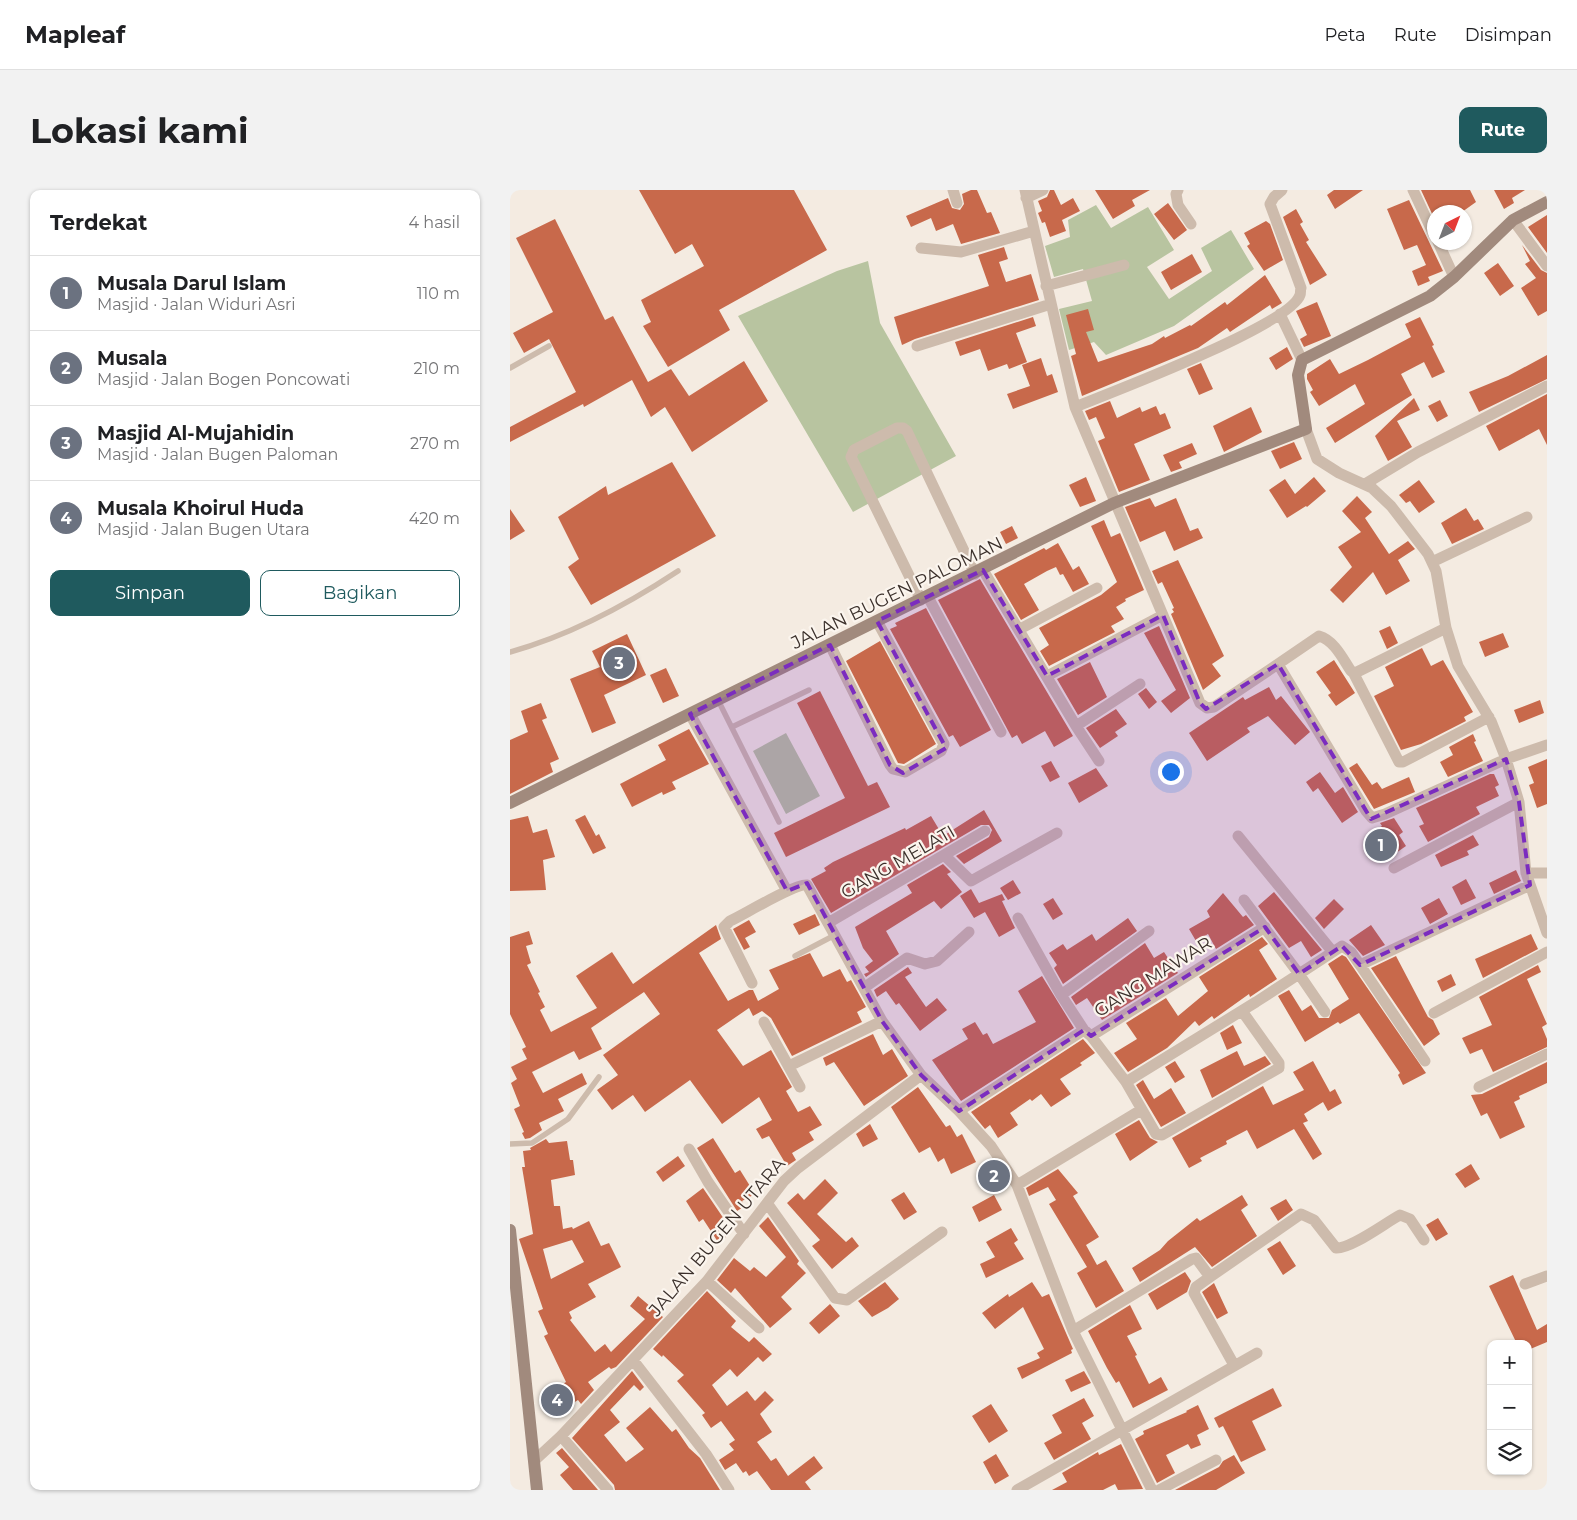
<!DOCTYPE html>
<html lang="id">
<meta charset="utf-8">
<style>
:root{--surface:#fff;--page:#f2f2f2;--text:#202124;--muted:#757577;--line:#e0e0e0;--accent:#1f5a5e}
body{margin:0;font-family:Montserrat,sans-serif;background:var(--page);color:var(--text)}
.controls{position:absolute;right:15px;bottom:15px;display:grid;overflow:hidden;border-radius:10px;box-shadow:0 1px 4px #0004}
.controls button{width:45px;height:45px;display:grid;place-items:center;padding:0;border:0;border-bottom:1px solid var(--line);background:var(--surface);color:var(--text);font:25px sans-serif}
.compass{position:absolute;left:917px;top:15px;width:45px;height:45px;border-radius:50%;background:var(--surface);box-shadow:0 1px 4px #0004;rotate:42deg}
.you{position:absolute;left:660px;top:581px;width:18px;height:18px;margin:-12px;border:4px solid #fff;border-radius:50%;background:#1a73e8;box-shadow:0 0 0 8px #1a73e833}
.badge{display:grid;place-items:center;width:32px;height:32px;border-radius:50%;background:var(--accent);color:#fff;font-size:16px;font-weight:700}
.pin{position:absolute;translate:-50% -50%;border:2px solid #fff;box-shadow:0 1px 5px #0006}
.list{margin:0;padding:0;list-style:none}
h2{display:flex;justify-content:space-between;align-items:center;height:65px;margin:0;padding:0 20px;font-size:21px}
h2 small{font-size:16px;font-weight:400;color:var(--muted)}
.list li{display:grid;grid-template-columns:32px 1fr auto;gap:15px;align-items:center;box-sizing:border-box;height:75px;padding:0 20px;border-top:1px solid var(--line)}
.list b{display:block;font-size:19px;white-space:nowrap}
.list p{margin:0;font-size:16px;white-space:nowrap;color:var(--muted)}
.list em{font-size:16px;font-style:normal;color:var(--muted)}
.actions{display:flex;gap:10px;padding:15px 20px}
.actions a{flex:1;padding:11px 0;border:1px solid var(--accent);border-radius:10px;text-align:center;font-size:18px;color:var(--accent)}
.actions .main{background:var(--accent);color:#fff}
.icon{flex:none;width:28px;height:28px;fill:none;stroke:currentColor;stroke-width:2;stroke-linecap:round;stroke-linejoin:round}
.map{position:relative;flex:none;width:1037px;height:1300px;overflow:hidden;border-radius:10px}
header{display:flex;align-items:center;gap:30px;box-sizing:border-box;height:70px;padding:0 25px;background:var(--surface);border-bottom:1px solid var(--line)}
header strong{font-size:24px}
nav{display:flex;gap:28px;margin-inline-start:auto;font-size:18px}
.intro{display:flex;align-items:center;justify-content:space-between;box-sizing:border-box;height:120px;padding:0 30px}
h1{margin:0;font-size:35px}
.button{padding:12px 22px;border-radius:10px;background:var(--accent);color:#fff;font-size:18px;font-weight:700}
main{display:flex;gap:30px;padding:0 30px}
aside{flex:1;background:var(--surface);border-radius:10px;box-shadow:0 1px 4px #0004}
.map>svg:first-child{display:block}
.green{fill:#b8c4a0}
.building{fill:#c8694b;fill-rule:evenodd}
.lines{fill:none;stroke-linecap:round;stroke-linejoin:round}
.lane{stroke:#cdbbac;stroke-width:5.5}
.street{stroke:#cdbbac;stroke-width:11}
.secondary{stroke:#a18a7d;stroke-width:12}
.marked{fill:#7b2cbf;fill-opacity:0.2;stroke:#7b2cbf;stroke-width:4;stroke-dasharray:10 6;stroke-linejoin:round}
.labels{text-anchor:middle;stroke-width:4.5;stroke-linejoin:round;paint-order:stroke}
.street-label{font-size:18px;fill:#3b302b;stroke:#fbf5ee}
</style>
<header>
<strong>Mapleaf</strong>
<nav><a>Peta</a><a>Rute</a><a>Disimpan</a></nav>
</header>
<div class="intro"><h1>Lokasi kami</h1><a class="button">Rute</a></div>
<main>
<aside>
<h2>Terdekat<small>4 hasil</small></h2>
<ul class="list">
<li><span class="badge" style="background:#6b7280">1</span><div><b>Musala Darul Islam</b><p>Masjid · Jalan Widuri Asri</p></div><em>110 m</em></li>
<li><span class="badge" style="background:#6b7280">2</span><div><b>Musala</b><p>Masjid · Jalan Bogen Poncowati</p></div><em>210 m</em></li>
<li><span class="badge" style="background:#6b7280">3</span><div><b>Masjid Al-Mujahidin</b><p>Masjid · Jalan Bugen Paloman</p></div><em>270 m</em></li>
<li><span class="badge" style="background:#6b7280">4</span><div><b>Musala Khoirul Huda</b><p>Masjid · Jalan Bugen Utara</p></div><em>420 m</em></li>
</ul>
<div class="actions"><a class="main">Simpan</a><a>Bagikan</a></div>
</aside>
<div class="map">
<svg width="1037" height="1300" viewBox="0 0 1037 1300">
<rect width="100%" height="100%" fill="#f4ebe1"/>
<path class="green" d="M586,15L601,38L638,17L664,60L637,77L659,109L702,81L691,58L721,40L744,79L664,136L596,165L584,152L559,160L549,119L582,111L573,79L544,87L535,56L560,47L558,30Z
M358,71L370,133L446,266L343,322L228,126L327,81Z
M276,543L310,606L276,624L243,561Z"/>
<path class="building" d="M129,0H284L317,60L209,120L220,140L158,177L133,136L141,132L131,110L194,76L182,54L165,64Z
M461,0H467L477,23L481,22L490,43L451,54L443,34L426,41L421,28L401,37L396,26L438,8L442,18L450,20L454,14L452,4Z
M540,0H544L551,15L563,8L570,21L552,30L556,41L540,47L535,32L532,33L528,23L532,21L528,11L537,7Z
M585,0H640L622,10L625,16L603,29Z
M824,0H853L825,19L817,5Z
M911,0H960L966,12L952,22H924V28Z
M984,0H1015L1002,8L1004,13L994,19Z
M899,10L933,81L918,87L920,91L908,96L902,81L916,75L907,55L894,60L877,19Z
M658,13L677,40L664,50L644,24Z
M786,19L793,32L790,34L799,50L796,52L817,85L800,95L773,27Z
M1037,25V63L1018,37Z
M45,29L95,130L103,126L138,192L161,179L179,206L234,171L258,211L182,262L155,217L141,227L122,190L74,217L73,214L0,252V237L66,202L39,149L14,163L3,143L43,122L6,48Z
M756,31L760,34L773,70L754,81L737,56L740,54L734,43Z
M1012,55L1031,80L1037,83V121L1028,126L1011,98L1026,88L1015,74L1020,71Z
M494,57L498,69L489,72L496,92L521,84L529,110L405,149L392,155L384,127L479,96L468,65Z
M682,64L692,82L661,100L651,82Z
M988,73L1004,96L990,106L974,83Z
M755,85L772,113L762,119L760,115L720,142L717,138L688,158L572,206L561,166L566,164L556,125L578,119L584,140L576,142L588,172L642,154L654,146L655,148L680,135L681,136L715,112L717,115Z
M807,112L821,146L794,157L790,149L797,145L786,121Z
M523,127L526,136L506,143L517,172L499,179L497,174L478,181L470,159L450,166L445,152Z
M910,127L924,155L922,156L935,182L922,188L914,172L891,184L902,205L825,253L816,238L855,214L845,194L809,216L800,202L803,200L797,189V184L820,169L829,184L858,170L901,147L895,134Z
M777,157L783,169L766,180L759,168Z
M1037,165V189L969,222L959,202L998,186Z
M531,168L537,186L542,184L548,202L503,219L497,204L520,196L512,175Z
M691,173L703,199L689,205L677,179Z
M1037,204V255L1029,239L989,261L976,236Z
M904,208L910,220L887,231L902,257L878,271L865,246Z
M930,210L938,226L927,232L918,216Z
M600,211L607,228L630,217L632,222L646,216L650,225L655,223L661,238L624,254L640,290L609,302L588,251L595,248L586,227L579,230L575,221Z
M741,217L752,242L714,262L703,236Z
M784,252L792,269L770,279L761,261Z
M682,253L687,264L669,272L672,278L661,282L653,265Z
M162,272L206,346L81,415L58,377L69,369L48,327L96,296L98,305Z
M576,287L586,311L570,317L559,295Z
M804,287L816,301L797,317L796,316L777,328L759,300L775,289L785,304Z
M909,290L925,312L909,323L900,311L896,313L889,305Z
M847,306L862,322L855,328L879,364L898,351L905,359L888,370L900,391L876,405L863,382L833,413L820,400L842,377L828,357L851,342L832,321Z
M640,308L645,317L666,308L680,341L688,338L693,348L664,361L655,341L630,352L615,317Z
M956,318L964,331L968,329L974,339L942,354L931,333Z
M0,319L15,341L0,350Z
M594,330L601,347L610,343L634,400L615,409L616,411L606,417L614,429L601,436L605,442L539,476L530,461L539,455L529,438L591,405L607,392L581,336Z
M502,336L508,348L496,354L490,342Z
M548,353L563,380L569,376L579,394L563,402L553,384L550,385L546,377L537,381L514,394L529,420L511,430L484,384L534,358L536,360Z
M668,370L714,466L702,474L711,486L693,500L661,424L664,422L662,419L664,418L652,392L648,394L642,381Z
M470,389L563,546L544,557L535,541L512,554L507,545L502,548L428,410Z
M416,418L481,540L450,557L443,545L439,547L380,439L387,436L385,433Z
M649,436L680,508L661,523L651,511L666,500L634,443Z
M880,436L888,453L877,459L869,441Z
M993,443L999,457L975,467L969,452Z
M117,444L136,485L94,505L106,533L82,543L60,489L90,477L82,461Z
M370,451L426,554L394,574L388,573L379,555L336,471Z
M912,458L921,476L933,470L963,522L954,527L956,531L911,554L891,560L864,506L884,496L875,477Z
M824,470L845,503L826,516L818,505L821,503L806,482Z
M580,472L597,507L568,525L547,489Z
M156,478L169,506L153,513L140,485Z
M759,497L766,510L771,506L800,542L785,555L758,526L737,538L740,542L697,571L679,543L733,507L735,510Z
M636,498L647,512L639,519L628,504Z
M310,501L358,596L367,592L380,617L276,667L264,643L335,608L287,513Z
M1030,510L1034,523L1009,533L1004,520Z
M31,513L37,528L32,530L49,569L40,573L43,582L0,604V550L18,542L11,521Z
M606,519L617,534L605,542L608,546L590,558L576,538Z
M179,539L199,574L162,592L166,599L153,605L152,602L122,617L110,594L156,570L148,555Z
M963,544L966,551L964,552L973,571L938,587L930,572L943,565L939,557Z
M1037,569V614L1027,618L1019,595L1024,593L1018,577Z
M541,571L550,587L540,592L531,576Z
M847,573L862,595L867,592L872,599L899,587L905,602L864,619L839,578Z
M586,578L598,596L569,613L558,593Z
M810,582L825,603L833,597L848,622L832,633L808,598L803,602L796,592Z
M980,584H984L989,595L985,597L989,606L966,617L970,624L918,652L909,636L914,634L906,618Z
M474,620L492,651L454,674L446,666L479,647L482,640L479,635H471L321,723L301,689L316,681L314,678L323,672L395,638L396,640L421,626L433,646Z
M75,625L86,646L89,644L96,658L83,664L65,630Z
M18,626L23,643L37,639L45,667L33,670L36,700L0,701V630Z
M884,628L893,642L889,645L896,656L873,672L855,647L872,636L870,633Z
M963,645L969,655L957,661L959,665L931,677L925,665Z
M433,674L441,682L437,684L452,702L431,719L424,711L376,741L389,764L356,787L354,784L359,782L355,777L363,771L353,758L345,737L402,703L397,695Z
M1006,680L1011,691L984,704L979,693Z
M956,689L966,708L951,715L942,697Z
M503,690L511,703L498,710L490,698Z
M461,699L469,713L492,704L495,710L492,711L505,738L489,747L475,722L464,728L450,706Z
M764,702L812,760L801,767L791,751L779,758L748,716Z
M713,703L733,727L736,725L744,735L706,759L698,744L686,751L679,739L700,727L697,721Z
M543,708L553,724L543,730L533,714Z
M929,708L938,724L920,734L911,718Z
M824,709L834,719L814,739L805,728Z
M305,724L310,735L289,745L283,734Z
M618,728L627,741L553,794L544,778L547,775L539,763L553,754L557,760L582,744L586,751Z
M239,730L246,742L235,748L240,757L234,760L223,739Z
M206,735L211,749L189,763L218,811L239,800H243L248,811L269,799L259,780L300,763L313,787L330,779L337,792L341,790L356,817L347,822L352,832L282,866L261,828L252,821L243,826L239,818L207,840L233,876L261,860L282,897L276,901L288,922L300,916L312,935L299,942L304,950L282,963L286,970L277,976L259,946L252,949L246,939L262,930L249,907L212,934L180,890L135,922L123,905L102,920L87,900L108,885L93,865L150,824L134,802L81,838L92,859L69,870L64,861L22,882L33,903L72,883L77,894L48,909L54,921L29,933L32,940L20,948L15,949L12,943L14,942L4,919L10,916L1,893L7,889L1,877L17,869L12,859L16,857L0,824V747L19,741L23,754L16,756L21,773L17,775L30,802L28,803L35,817L30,820L41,842L87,818L66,786L102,762L123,794Z
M861,735L875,755L853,766L839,750Z
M1021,744L1028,759L973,788L965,769Z
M752,747L758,754L749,760L767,789L740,807L739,804L704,829L702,826L689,836L685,831L657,858L618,882L604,863L627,849L616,833L656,808L668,826L698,801L689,787Z
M635,753L644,768L654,762L668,783L592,830L577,808L566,815L561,807Z
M832,765L836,767L916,883L893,895L888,885L890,883L849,823L830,834L828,832L795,852L768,806L779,800L792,821L801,815L809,828H819L822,820L839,809L818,774Z
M886,766L918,827L923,830L930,844L914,856L861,778Z
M1028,775L1031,782L1017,789L1037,834L1032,837L1037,849V857L983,882L972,859L960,864L952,848L982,835L969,807Z
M398,777L402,783L395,787L416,817L427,808L437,820L410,841L389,813L386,815L376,801L367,807L364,800Z
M941,784L946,795L932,802L927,791Z
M532,786L564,838L451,911L422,870L458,849L452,839L465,832L473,845L477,843L483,854L526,832L508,801Z
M723,835L732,853L717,860L710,843Z
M363,844L373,865L382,859L398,886L354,916L324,872L316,876L313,868Z
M573,849L585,863L570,873L572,875L550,889L561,904L541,917L531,904L522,911L520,909L500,923L508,935L488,948L480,935L475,939L461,922Z
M727,861L734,876L755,866L761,874L702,908L690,880Z
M665,871L675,887L665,893L655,877Z
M803,871L820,902L825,899L832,913L818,921L813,912L794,924L798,931L793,933L812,964L803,970L784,939L747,959L737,940L716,951L717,954L690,968L692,971L679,978L662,948L753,896L763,915L794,900L783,882Z
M1037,872V893L1009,906L1010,909L1004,912L1015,937L990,949L977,923L971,926L961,905L972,904Z
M633,890L644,909L661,898L676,923L651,937L626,895Z
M408,897L436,937L440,935L447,947L452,944L466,972L441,984L434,968L428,972L420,957L409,963L381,917Z
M629,930L640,948L648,952L620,971L605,944Z
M360,934L368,949L353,957L346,944Z
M203,948L225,983L230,980L245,1004L232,1011L235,1016L227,1021L187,958Z
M36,949L39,953L57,951L60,970H63L65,985L41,990L44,1016H50L53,1039L62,1037L63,1039L79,1031L91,1056L99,1053L111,1077L78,1094L86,1107L59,1122L62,1128L60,1130L85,1162L95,1154L101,1162L135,1129L120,1116L128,1106L153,1127L106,1177L101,1179L99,1177L78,1192L84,1200L71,1214L68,1210L44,1225L32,1207L56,1192L34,1146L38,1144L28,1121L33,1119L9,1049L23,1044L12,977H15L13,961L21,960L20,958ZM62,1050L74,1072L41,1089L33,1059Z
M168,966L175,976L153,992L146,982Z
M961,974L970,989L955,998L945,984Z
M485,975L496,992L480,1000L471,982Z
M548,979L568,1003L563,1006L589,1047L576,1055L587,1075L596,1070L614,1101L586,1118L567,1083L577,1077L539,1014L546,1010L538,997L519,1006L516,998Z
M315,989L328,1003L307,1024L336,1052L342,1047L349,1056L322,1079L302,1056L310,1050L277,1013L288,1003L294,1010Z
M193,998L214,1029L210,1032L219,1045L208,1052L193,1029L189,1032L176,1011Z
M394,1002L407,1022L394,1030L381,1010Z
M484,1005L492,1020L469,1032L462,1017Z
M732,1005L738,1015L731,1020L747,1046L702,1077L685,1057L630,1092L622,1078L650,1060L658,1051L687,1028L690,1031Z
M776,1009L783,1020L768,1031L760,1018Z
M258,1027L289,1071L287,1074L296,1083L271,1107L282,1119L260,1138L225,1098L221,1103L207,1090L224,1068L240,1081L244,1077L256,1087L276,1067L249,1036Z
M928,1028L938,1044L926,1051L916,1035Z
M501,1038L508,1050L504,1053L514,1069L476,1088L470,1074L485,1067L476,1052Z
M770,1051L786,1076L773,1085L757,1059Z
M675,1082L681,1091L677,1102L647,1120L638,1104Z
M1003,1085L1027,1140L1037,1134V1152L1018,1160V1154H1007L979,1096Z
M375,1092L389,1109L378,1118L362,1127L348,1111Z
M522,1092L532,1107L539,1104L563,1159L561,1160L562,1163L512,1189L507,1178L530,1168L527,1163L534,1159L513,1117L485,1139L472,1123L498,1104L499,1107Z
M704,1093L718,1123L707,1129L692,1102Z
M197,1101L226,1131L221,1137L239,1152L244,1147L262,1164L253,1172L248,1167L227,1187L220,1179L202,1195L217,1216L237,1201L245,1211L255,1201L264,1210L250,1224L262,1242L247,1252L261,1271L266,1268L278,1286L304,1266L313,1278L295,1292L301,1300H261L247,1281L239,1286L236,1281L233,1283L226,1273L215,1280L209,1270L224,1260L219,1254L225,1250L211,1231L201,1238L192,1225L195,1223L167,1191L174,1185L153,1165L152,1167L143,1159Z
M320,1114L330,1126L309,1144L299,1133Z
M620,1115L632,1139L617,1146L627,1165L625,1166L639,1194L651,1187L658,1200L623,1218L609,1191L606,1193L597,1178L578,1141Z
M122,1181L134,1197L130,1201L124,1195L100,1220L110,1232L94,1245L116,1272L134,1259L116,1238L140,1217L162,1242L166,1239L179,1258L190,1268L210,1300H105L104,1295L62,1248Z
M574,1181L581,1193L561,1202L555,1190Z
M763,1198L772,1216L742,1231L756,1260L731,1272L713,1236L709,1238L704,1228Z
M574,1208L584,1226L572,1233L581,1249L544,1270L534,1253L552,1243L542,1225Z
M481,1214L498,1241L479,1253L462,1226Z
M688,1215L699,1239L687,1245L691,1255L681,1259L678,1254L656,1265L665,1283L647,1293L625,1249L634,1244L633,1241L677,1222L676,1221Z
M611,1254L633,1299L608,1300L605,1294L593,1300H542L557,1292L552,1283L588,1262L589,1265Z
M52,1258L88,1300H63L50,1285L59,1277L46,1263Z
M486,1264L499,1286L485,1294L473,1272Z
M724,1265L735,1283L706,1300H665L709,1277L713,1271Z"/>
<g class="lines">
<path class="lane" d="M0,178L39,156
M0,462C58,446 118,414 168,381
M208,510L269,632
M222,537L299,500
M285,766L325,745
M0,954L22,953L58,929L89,887"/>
<path class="street" d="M443,0L447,13
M515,0L565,217L690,513L697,518L704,517L768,474L856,621L862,628L875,624L996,569L1037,555
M668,0L666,4L668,15L681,34
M903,0L924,45
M516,8L533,0
M1003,30L1037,76
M928,52L944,87
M411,58L451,62L524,41
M536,96L614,75
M770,124L792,170
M407,156L541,114
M565,217C600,203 780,135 790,105C791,103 790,100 791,98L760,14L764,7L772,0
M796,239L807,269L829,283L862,298L881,316L918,364L926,381L936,438L948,476L981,531L996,569L1009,612L1016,683L1037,743
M855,294L908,262L1037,196
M922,372L1017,327
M473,380L566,536L589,571
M418,407L491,542
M411,410L341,267L344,260L387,238H393L397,241L465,384
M510,439L587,398
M320,455L380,575L383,579L395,582L431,561L434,554L367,431
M768,474L809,446C824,450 833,469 841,481L845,483L936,438
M843,482L889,572H893L979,527
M537,486L653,425
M180,524L277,701
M566,536L630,494
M728,646L822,761
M434,665L461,691L547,643
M884,678L1009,612
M1016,683H1037
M734,710L789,784L815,822
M508,728L551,805L574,840
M318,733L475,641
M850,775L915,871
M242,793L214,737L220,731C233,725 286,693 297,695L372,831L411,885L449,921L481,956L507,995L563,1141L642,1300
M355,797L397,768L415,774L427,771L459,742
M551,805L639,741
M924,823L1037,762
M254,832L290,897
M581,846L755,737
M279,876L372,831
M616,892L746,812L829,758L832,756L841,762L850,775L1020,695
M969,897L1037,864
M449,921L574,840L581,846L616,892L646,944L652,945L769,878V873L732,821
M179,959L198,992L234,1044
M507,995L631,920
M257,1013L325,1108L337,1110L432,1042
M700,1087L686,1097L684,1103L724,1175
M197,1091L249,1138
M1015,1094L1037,1086
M563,1141L682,1069L686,1068L700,1087L791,1024L804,1030L826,1058C841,1059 875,1033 890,1025L900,1029L914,1050
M123,1170L196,1264L219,1300
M51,1246L98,1300
M25,1270L51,1246L197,1091L274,991L288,978L411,885
M507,1300L747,1163
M649,1300L706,1270"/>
<path class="secondary" d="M0,613L604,313L796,239L788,185L792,170L920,106L944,87L1003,30L1037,12
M0,1040L27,1300"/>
</g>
<path class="marked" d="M473,380L537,486L653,425L690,513L696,519L768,474L861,629L996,569L1009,612L1020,695L850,775L832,756L789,784L755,737L581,846L574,840L449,921L411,885L372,831L297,693L277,701L180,524L320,455L380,575L393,583L436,558L367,431Z"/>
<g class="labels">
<g class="street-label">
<text transform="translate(387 403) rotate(-26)" y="6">JALAN BUGEN PALOMAN</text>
<text transform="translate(388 672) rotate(-30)" y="6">GANG MELATI</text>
<text transform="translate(643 787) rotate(-32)" y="6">GANG MAWAR</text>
<text transform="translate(207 1047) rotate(-50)" y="6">JALAN BUGEN UTARA</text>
</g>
</g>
</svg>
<div class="controls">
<button>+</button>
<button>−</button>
<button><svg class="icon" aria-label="layers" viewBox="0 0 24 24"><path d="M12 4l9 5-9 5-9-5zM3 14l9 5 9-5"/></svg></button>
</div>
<svg class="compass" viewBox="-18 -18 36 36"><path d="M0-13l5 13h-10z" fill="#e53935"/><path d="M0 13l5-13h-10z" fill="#757577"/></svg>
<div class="you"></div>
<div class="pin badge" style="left:871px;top:655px;background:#6b7280">1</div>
<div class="pin badge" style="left:484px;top:986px;background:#6b7280">2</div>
<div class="pin badge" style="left:109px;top:473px;background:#6b7280">3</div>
<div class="pin badge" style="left:47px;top:1210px;background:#6b7280">4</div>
</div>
</main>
